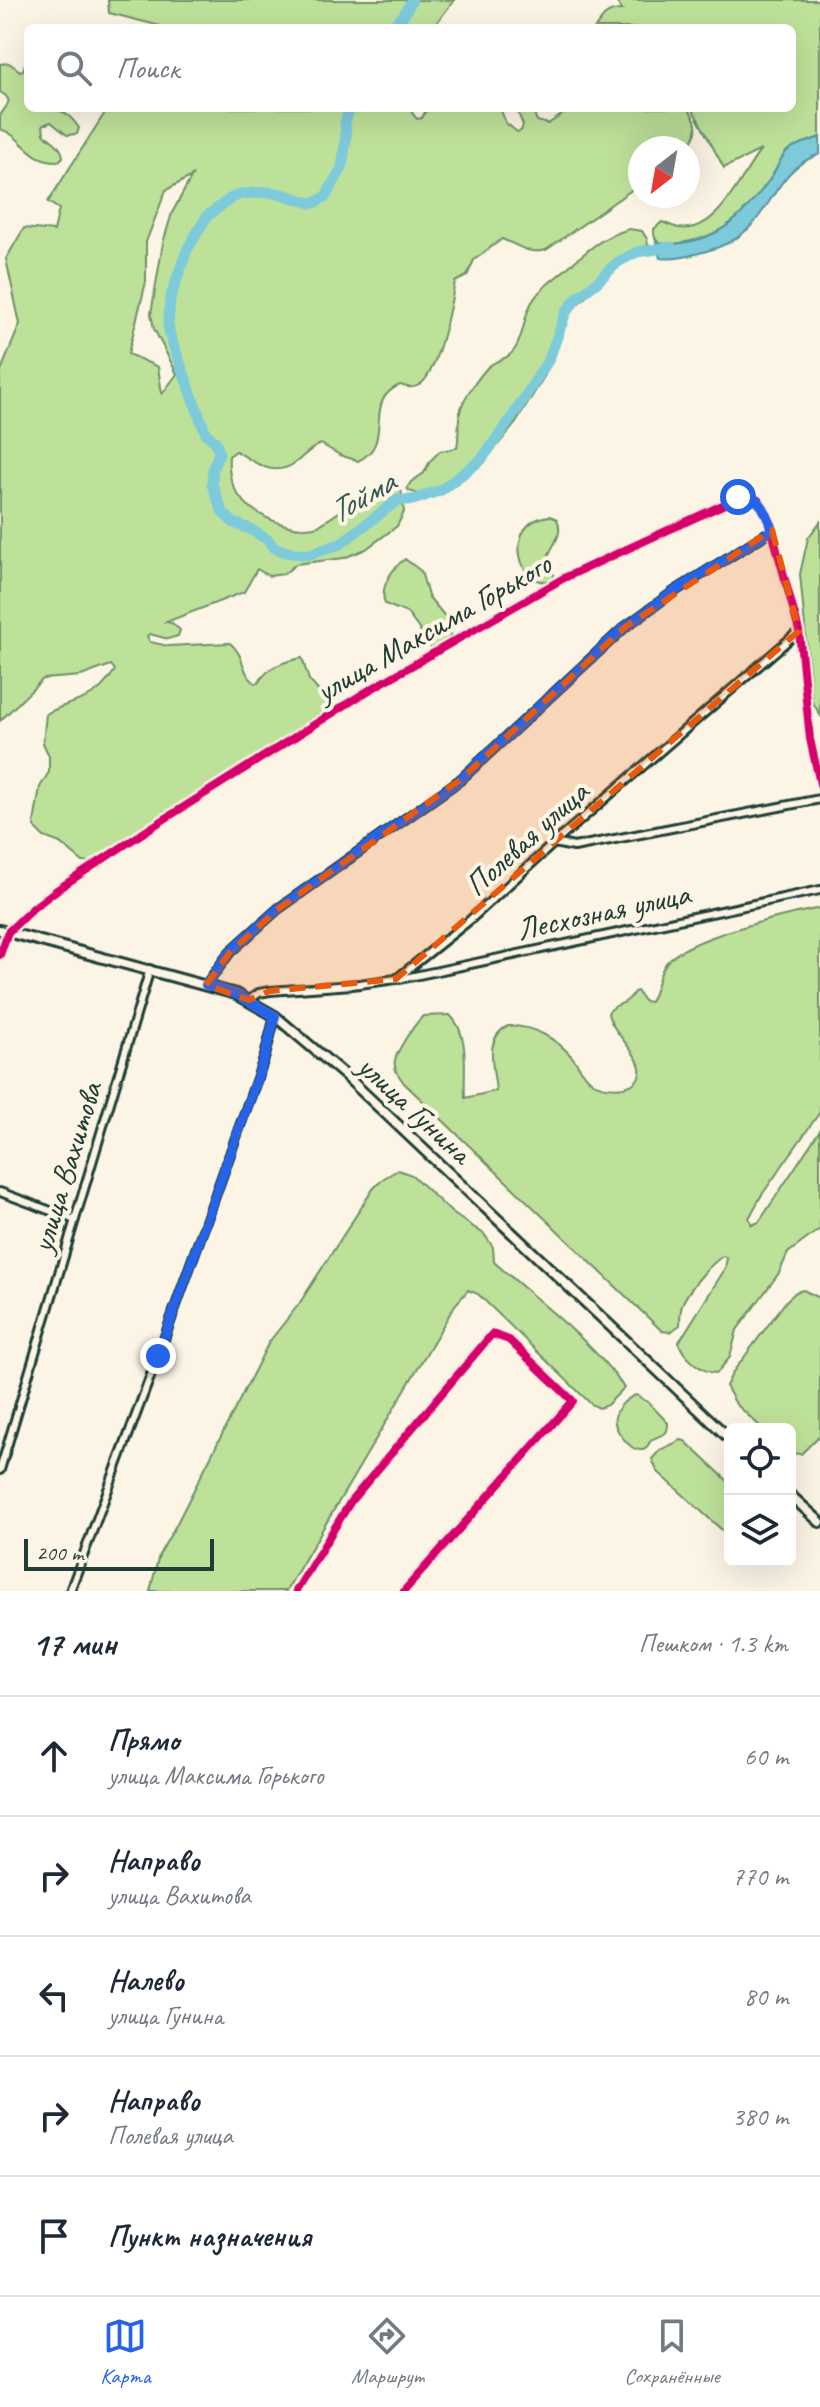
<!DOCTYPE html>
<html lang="ru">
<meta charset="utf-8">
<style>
:root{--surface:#fff;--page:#f6f6f7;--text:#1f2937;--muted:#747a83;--line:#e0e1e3;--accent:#2563eb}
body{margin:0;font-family:Caveat,sans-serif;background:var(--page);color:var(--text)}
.controls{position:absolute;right:24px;bottom:24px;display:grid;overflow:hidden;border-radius:12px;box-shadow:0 8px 32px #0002}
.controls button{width:72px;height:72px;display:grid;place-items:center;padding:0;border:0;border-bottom:2px solid var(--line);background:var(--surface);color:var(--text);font:40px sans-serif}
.compass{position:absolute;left:628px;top:136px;width:72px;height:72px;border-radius:50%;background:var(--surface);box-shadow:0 8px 32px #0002;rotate:211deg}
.scale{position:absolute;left:24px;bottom:20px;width:190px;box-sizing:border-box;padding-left:8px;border:4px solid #1f3d34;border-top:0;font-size:22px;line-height:28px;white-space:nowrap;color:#1f3d34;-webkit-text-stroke:6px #fcf5e5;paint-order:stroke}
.stop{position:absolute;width:24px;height:24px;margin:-18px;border:6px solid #2563eb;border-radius:50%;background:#fff}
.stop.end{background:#2563eb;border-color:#fff;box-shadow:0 2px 8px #0008}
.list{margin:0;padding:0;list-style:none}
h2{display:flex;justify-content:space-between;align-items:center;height:104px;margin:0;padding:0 32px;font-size:34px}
h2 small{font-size:26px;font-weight:400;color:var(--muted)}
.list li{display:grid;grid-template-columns:52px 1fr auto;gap:24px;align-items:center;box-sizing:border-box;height:120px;padding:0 32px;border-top:2px solid var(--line)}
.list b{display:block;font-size:30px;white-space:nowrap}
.list p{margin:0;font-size:26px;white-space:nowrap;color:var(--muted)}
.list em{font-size:26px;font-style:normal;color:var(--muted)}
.icon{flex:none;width:44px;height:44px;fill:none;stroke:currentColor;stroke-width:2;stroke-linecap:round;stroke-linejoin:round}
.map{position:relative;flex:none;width:820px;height:1591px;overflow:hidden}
.search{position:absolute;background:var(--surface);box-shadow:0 8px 32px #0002;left:24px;right:24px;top:24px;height:88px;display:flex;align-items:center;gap:20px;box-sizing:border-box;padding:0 28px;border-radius:12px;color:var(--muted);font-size:30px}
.sheet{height:704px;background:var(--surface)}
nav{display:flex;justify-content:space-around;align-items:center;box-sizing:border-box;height:112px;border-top:2px solid var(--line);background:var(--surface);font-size:22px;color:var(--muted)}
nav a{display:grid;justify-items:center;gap:4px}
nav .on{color:var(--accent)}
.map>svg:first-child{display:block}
.green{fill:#bee19a;stroke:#6e8f67;stroke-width:2;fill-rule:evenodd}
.water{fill:#7dcadb;stroke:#579298;stroke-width:2}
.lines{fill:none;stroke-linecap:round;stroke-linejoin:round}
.river{stroke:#7dcadb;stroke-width:11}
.minor-casing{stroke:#1f3d34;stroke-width:12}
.major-casing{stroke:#1f3d34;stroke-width:14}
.minor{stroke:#fcf5e5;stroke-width:6}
.major{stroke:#fcf5e5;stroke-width:8}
.cycleway-casing{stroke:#fcf5e5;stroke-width:13}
.cycleway{stroke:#d6006c;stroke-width:8}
.route{stroke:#2563eb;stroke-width:10}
.marked{fill:#e8590c;fill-opacity:0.2;stroke:#e8590c;stroke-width:6;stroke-dasharray:16 10;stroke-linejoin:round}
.labels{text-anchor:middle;stroke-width:8;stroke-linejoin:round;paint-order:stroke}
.street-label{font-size:32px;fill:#1f3d34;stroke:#fcf5e5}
.water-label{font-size:34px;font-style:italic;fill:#325955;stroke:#fcf5e5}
</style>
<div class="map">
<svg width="820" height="1591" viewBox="0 0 820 1591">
<rect width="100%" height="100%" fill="#fcf5e5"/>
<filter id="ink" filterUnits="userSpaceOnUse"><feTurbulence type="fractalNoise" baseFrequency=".0125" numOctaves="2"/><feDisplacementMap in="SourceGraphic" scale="16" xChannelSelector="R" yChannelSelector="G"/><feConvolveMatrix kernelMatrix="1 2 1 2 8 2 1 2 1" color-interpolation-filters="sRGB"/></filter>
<g filter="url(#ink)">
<path class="green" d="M108,0H454L433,28H168L109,13Z
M615,0H820V137C810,142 794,144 787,152C780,159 777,170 771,178C745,215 721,240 673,244C661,245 653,243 654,229L662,222C668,224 673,227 679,228C719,234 741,174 761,150L724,168L692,108H792V28H595C603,16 607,10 622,10Z
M28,55V108C52,108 65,106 79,128L77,134L67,135L51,122L43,125L44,134C52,141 62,146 63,157L59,161C27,162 24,136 0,129C0,127 0,118 0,116C5,106 16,101 0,92V64L9,63L20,71L23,70Z
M108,108H413L412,113L417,119L422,118L427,108H500L506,123L517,132L521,131L523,125L516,108H532L537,121L548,124L572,108H688C699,123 700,134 686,148H640V184L546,250C529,255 517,245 502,239L474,260L467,276L455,282C451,303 437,376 419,385C412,389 406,387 400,385C361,401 396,443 358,461L340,455L321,444C309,449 305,455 295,463C273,478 256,463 236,451L229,456C228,469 230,482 237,493C251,515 293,534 318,526L365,495L394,486L401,489L404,512L397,526L366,549L344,558L296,564L284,574L269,576L257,569L244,592L166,622L172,623L180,630L178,636L168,639L150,634L147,636L150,642L168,646L230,643C246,657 240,671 255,683H258C268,667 284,661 302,658L309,680L323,696L329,712L154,820L93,863L83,862L60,843L44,837L36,829L34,823L40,787L49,772V756L43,743L46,714C78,696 92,706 115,670L111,665L81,676L43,679L0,721V373L20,324L6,259L24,228L54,231L59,209L48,202ZM192,176L172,213L163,243L151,314L154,329L177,374L162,394L158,367L128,354L146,282V242L166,190Z
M629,229L642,231L647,239L648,245L617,261L585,298L574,307L557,336L545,375L516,423L483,463L460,480L419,494L409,491L407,488L411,482L424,473L430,461L440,451L457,448C459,437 458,429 459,418C460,402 476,381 486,369C496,358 506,362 515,349C525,333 523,317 532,302C540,288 555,279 567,268C591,248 598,239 629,229Z
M550,516L557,519C564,535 553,543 548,557L554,575L553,579C520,595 499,521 550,516Z
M820,522V715L812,701L800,574L808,538Z
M405,559L421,571L428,596L448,620L451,635L444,644L432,647L425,644L419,629L407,613L385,604C379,588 392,568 405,559Z
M820,908V1112L761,1196L749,1218L752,1225L759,1222L820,1130V1229L788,1253L779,1273L737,1330L730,1357L717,1373C702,1373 682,1356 679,1342L725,1269L727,1258L723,1256C710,1264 687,1291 682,1305C680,1311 680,1319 680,1325L670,1332L662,1331L404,1083C399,1076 393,1069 395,1060C398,1048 415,1024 423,1016L450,1015C471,1036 463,1071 465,1098L496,1091C494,1068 483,1038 508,1026C533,1025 557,1039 573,1058C579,1066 584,1076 592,1082C604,1090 638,1092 640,1072C643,1057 611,1032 608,1013C616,1001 625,1008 634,992L637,991L644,1001L650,1002C658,988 657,974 667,962C688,937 786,915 820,908Z
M398,1170L412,1175L452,1213L484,1234L493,1247L494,1262C535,1299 594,1342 624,1388L607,1405L599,1408L591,1404L478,1294L468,1290L455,1305L286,1591H150L159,1555L175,1527L269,1342L299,1304L373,1189L384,1178Z
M803,1290L820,1298V1435L801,1454L790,1453V1429H763L736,1404L726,1386L733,1372L787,1300L796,1292Z
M636,1395L649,1403L668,1423C668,1437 663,1433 653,1439C647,1442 649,1451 640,1450C629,1450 612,1427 615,1417C617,1407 627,1398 636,1395Z
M681,1440L685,1441L730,1483V1527L722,1530L657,1471L652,1459L660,1450Z"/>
<path class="water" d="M820,137V154C779,168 775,203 748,229C735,241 720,248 703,252C689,256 675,260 660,258L656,242C666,246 677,244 687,242C726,236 748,209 770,179C776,171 779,160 786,152C793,144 810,142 820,137Z"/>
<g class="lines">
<path class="river" d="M390,28L403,16L412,0
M350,108L345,122L346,138L342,168L326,196L317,202L310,203L282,194L268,192L241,194L230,199L207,216L187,250L170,299L168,324L170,336L206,434L216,442L219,453L213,468L212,484L223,513L234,523L250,529L268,540L273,547L286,552L308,555L340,544L398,500H413L441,490L481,460L513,416L549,359L566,312L578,297L596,283L618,262L637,252L671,247"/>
<defs>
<path id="minor" d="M554,843L574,847L820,799
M0,955L8,932L33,908L58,889L152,827L366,692L564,578L742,496L758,500L768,517L799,631L810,739L820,784
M400,979L820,890
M206,985L230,952L278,909L460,780L625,627L672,593L772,530
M249,1000L259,993L270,991L352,985L396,979L470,920L554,843L799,631
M0,1192L75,1220
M0,1470L150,969
M70,1591L158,1356L265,1056L275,1016
M296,1591L351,1501L492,1334L509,1340L573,1401L404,1591"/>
<path id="major" d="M0,930L236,994L275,1016L347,1077L730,1439
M790,1495L820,1522"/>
</defs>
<use href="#minor" class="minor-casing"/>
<use href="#major" class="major-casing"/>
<use href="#minor" class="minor"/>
<use href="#major" class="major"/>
<defs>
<path id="cycleway" d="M0,955L8,932L33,908L58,889L152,827L366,692L564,578L742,496L758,500L768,517L799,631L810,739L820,784
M296,1591L351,1501L492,1334L509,1340L573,1401L404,1591"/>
</defs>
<use href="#cycleway" class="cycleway-casing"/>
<use href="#cycleway" class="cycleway"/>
</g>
</g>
<g class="lines" filter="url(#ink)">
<path class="route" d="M158,1356L265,1056L275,1016L236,994L206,985L230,952L278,909L460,780L625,627L672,593L772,530C766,511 761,494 738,497"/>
</g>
<path class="marked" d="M772,530L799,631L396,979L270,991L249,1000L206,985L230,952L278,909L460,780L625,627Z"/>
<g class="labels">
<g class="street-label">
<text transform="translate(433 627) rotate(-30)" y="11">улица Максима Горького</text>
<text transform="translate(526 838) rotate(-42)" y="11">Полевая улица</text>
<text transform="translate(603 911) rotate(-12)" y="11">Лесхозная улица</text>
<text transform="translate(415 1109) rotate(43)" y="11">улица Гунина</text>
<text transform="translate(66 1167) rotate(-73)" y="11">улица Вахитова</text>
</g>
<g class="water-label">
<text transform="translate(361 496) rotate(-30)" y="12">Тойма</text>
</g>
</g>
</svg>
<div class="controls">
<button><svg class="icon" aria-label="locate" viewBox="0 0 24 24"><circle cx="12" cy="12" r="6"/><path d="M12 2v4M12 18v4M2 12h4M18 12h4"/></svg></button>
<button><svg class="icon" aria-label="layers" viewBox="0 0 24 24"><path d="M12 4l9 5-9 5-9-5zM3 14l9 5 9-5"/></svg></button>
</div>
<svg class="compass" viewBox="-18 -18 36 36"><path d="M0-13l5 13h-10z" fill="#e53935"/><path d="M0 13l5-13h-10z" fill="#747a83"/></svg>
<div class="scale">200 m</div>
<div class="stop" style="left:738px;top:497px"></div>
<div class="stop end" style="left:158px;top:1356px"></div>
<div class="search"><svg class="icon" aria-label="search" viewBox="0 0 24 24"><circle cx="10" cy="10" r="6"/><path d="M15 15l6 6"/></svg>Поиск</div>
</div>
<section class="sheet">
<h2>17 мин<small>Пешком · 1.3 km</small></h2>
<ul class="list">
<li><svg class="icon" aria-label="ahead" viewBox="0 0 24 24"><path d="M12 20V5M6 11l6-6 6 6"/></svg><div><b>Прямо</b><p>улица Максима Горького</p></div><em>60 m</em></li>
<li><svg class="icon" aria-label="right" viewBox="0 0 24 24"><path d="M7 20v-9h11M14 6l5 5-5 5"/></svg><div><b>Направо</b><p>улица Вахитова</p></div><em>770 m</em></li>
<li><svg class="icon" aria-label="left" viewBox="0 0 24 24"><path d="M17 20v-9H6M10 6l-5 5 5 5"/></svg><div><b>Налево</b><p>улица Гунина</p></div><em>80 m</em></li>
<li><svg class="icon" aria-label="right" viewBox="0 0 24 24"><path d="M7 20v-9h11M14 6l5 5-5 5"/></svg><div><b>Направо</b><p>Полевая улица</p></div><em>380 m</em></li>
<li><svg class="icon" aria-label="arrive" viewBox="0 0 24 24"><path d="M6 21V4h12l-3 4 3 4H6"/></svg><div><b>Пункт назначения</b></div></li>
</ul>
</section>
<nav>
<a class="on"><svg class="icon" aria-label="map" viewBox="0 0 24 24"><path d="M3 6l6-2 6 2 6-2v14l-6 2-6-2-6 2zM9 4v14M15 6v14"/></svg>Карта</a>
<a><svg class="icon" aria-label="directions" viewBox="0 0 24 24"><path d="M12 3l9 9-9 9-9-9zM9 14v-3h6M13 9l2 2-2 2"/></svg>Маршрут</a>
<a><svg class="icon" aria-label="saved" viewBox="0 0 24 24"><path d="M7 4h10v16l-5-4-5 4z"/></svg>Сохранённые</a>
</nav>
